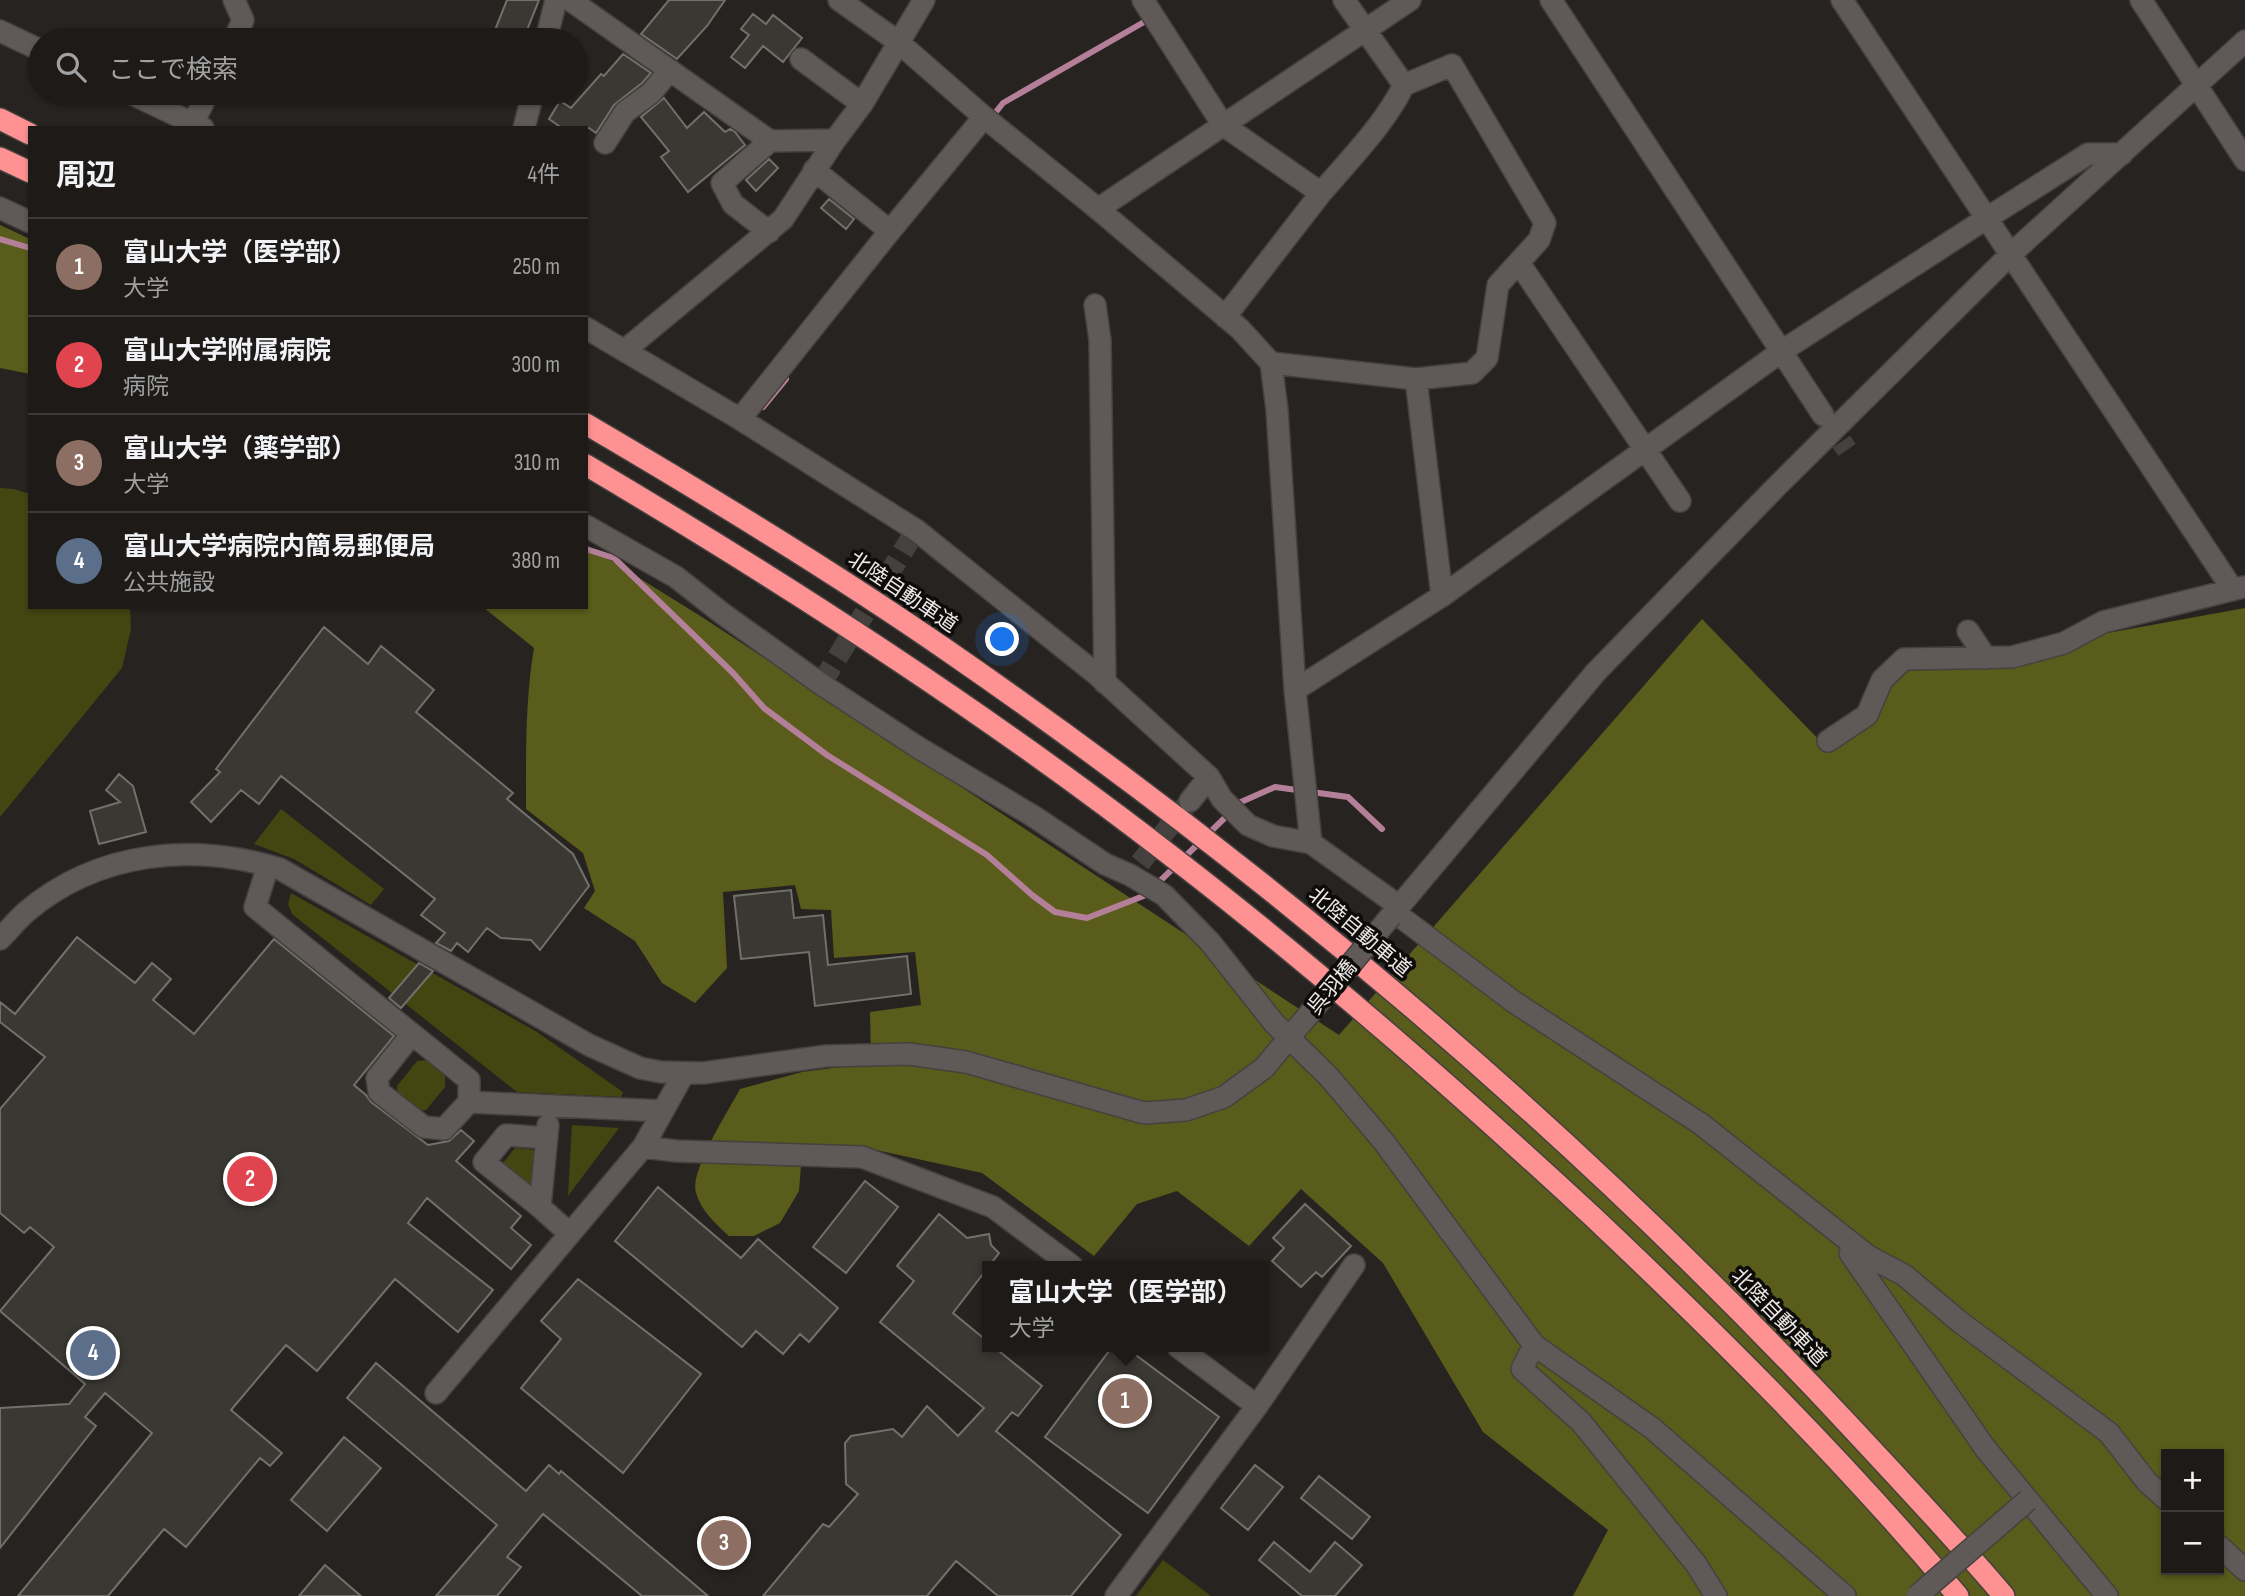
<!DOCTYPE html>
<html lang="ja">
<meta charset="utf-8">
<style>
:root{--surface:#1d1a18;--page:#2a2725;--text:#f1f3f6;--muted:#a0a1a2;--line:#3b3837;--accent:#db2777}
body{margin:0;font-family:"Sofia Sans Condensed","Noto Sans JP",sans-serif;background:var(--page);color:var(--text)}
.controls{position:absolute;right:21px;bottom:21px;display:grid;overflow:hidden;border-radius:0px;box-shadow:0 2px 5px #0004}
.controls button{width:63px;height:63px;display:grid;place-items:center;padding:0;border:0;border-bottom:2px solid var(--line);background:var(--surface);color:var(--text);font:35px sans-serif}
.you{position:absolute;left:1003px;top:640px;width:24px;height:24px;margin:-18px;border:5px solid #fff;border-radius:50%;background:#1a73e8;box-shadow:0 0 0 10px #1a73e833}
.badge{display:grid;place-items:center;width:46px;height:46px;border-radius:50%;background:var(--accent);color:#fff;font-size:23px;font-weight:700}
.pin{position:absolute;translate:-50% -50%;border:4px solid #fff;box-shadow:0 2px 7px #0006}
.popup{position:absolute;left:982px;top:1261px;width:287px;height:91px;box-sizing:border-box;display:grid;place-content:center;border-radius:0px;background:var(--surface);filter:drop-shadow(0 2px 5px #0005);font-size:23px;white-space:nowrap;color:var(--muted)}
.popup b{font-size:26px;color:var(--text)}
.popup::after{content:'';position:absolute;left:50%;top:100%;margin-left:-14px;border:14px solid transparent;border-top-color:var(--surface)}
.list{margin:0;padding:0;list-style:none}
h2{display:flex;justify-content:space-between;align-items:center;height:91px;margin:0;padding:0 28px;font-size:30px}
h2 small{font-size:23px;font-weight:400;color:var(--muted)}
.list li{display:grid;grid-template-columns:46px 1fr auto;gap:21px;align-items:center;box-sizing:border-box;height:98px;padding:0 28px;border-top:2px solid var(--line)}
.list b{display:block;font-size:26px;white-space:nowrap}
.list p{margin:0;font-size:23px;white-space:nowrap;color:var(--muted)}
.list em{font-size:23px;font-style:normal;color:var(--muted)}
.icon{flex:none;width:38px;height:38px;fill:none;stroke:currentColor;stroke-width:2;stroke-linecap:round;stroke-linejoin:round}
.map{position:relative;flex:none;width:2245px;height:1596px;overflow:hidden}
.search{position:absolute;background:var(--surface);box-shadow:0 2px 5px #0004;left:28px;top:28px;width:560px;height:77px;display:flex;align-items:center;gap:18px;box-sizing:border-box;padding:0 24px;border-radius:38px;color:var(--muted);font-size:26px}
.panel{position:absolute;background:var(--surface);box-shadow:0 2px 5px #0004;left:28px;top:126px;width:560px;height:483px;border-radius:0px}
.map>svg:first-child{display:block}
.green{fill:#434611}
.forest{fill:#595c1b;fill-rule:evenodd}
.lines{fill:none;stroke-linecap:round;stroke-linejoin:round}
.stream{stroke:#b47f98;stroke-width:6}
.building{fill:#3a3833;stroke:#72706b;stroke-width:2}
.minor-tunnel{stroke:#45413e;stroke-width:21;stroke-dasharray:21 10;stroke-linecap:butt}
.minor-casing{stroke:#45413f;stroke-width:24}
.highway-casing{stroke:#45413f;stroke-width:24}
.minor{stroke:#5f5a58;stroke-width:21}
.highway{stroke:#fe9292;stroke-width:21}
.minor-bridge-casing{stroke:#45413f;stroke-width:24;stroke-linecap:butt}
.minor-bridge{stroke:#5f5a58;stroke-width:21}
.labels{text-anchor:middle;stroke-width:7;stroke-linejoin:round;paint-order:stroke}
.street-label{font-size:21px;fill:#ece9e8;stroke:#0e0c0b}
</style>
<div class="map">
<svg width="2245" height="1596" viewBox="0 0 2245 1596">
<rect width="100%" height="100%" fill="#272320"/>
<path class="green" d="M0,488L14,489L30,494V607H130L131,629L122,668L0,817Z
M281,809L384,889L371,905L294,859L254,844Z
M291,893L537,1032L623,1092L621,1097L517,1092L292,914L288,904Z
M427,1060L445,1076V1087L426,1110L416,1111L398,1095L397,1086L417,1061Z
M572,1125L619,1128L568,1196Z
M515,1148L538,1150L534,1189L503,1163Z
M1163,1560L1211,1596H1136Z"/>
<path class="forest" d="M0,225L30,239V374L0,368Z
M586,545L702,617L1339,1035L1702,619L1829,750L1899,671L2245,608V1596H1573L1608,1530L1483,1432L1383,1263L1301,1189L1249,1246L1177,1191L1137,1204L1094,1256L982,1173L862,1147L802,1153L799,1191L780,1223L754,1236H729C715,1223 702,1212 696,1193C689,1171 729,1110 740,1089L802,1072L871,1063L870,1012L921,1005L915,952L834,958L831,910L801,909L795,885L723,892L727,968L695,1003L662,983L635,941L584,908L595,891L583,853L526,809C526,755 525,701 534,648L483,607H586ZM2166,1454H2219V1570H2166Z"/>
<g class="lines">
<path class="stream" d="M992,117L1003,103L1151,18
M0,239L30,248
M763,407L786,379
M586,549L614,558L733,673L764,708L827,755L987,855L1032,895L1055,912L1087,918L1146,895L1149,892
M1157,884L1241,802L1275,787L1348,797L1382,829"/>
</g>
<path class="building" d="M507,0H539L523,40H491Z
M669,0H725L707,26L677,59L641,34Z
M753,14L766,24L773,15L802,38L783,62L763,46L745,68L731,57L749,35L741,29Z
M623,54L651,73L642,83L614,105L596,133L589,128H562L549,119L560,101L571,108L601,74L604,76Z
M664,98L687,128L704,112L725,132L730,129L735,132L745,145L688,192L661,157L669,151L641,117Z
M769,159L778,168L756,191L746,180Z
M829,199L854,219L846,229L821,208Z
M324,627L368,664L381,646L434,690L416,712L513,793L507,799L573,854L589,886L540,950L531,940L501,938L487,928L468,952L457,943L451,951L436,943L445,933L421,915L435,899L281,776L259,804L241,790L211,822L191,802L220,772L216,769Z
M119,774L133,786L146,832L99,844L90,811L120,802L106,790Z
M791,890L794,918L823,915L828,965L907,956L911,994L815,1006L809,952L741,959L734,896Z
M77,937L135,983L152,963L171,979L153,1000L194,1034L274,939L394,1036L354,1085L366,1095L371,1102L428,1145L449,1141L461,1130L474,1141L456,1161L521,1216L511,1228L531,1245L511,1269L427,1198L408,1223L493,1290L458,1332L395,1279L317,1371L286,1345L231,1410L282,1453L270,1466L260,1458L186,1547L164,1529L108,1596H18L152,1433L105,1393L85,1417L96,1426L0,1548V1408L69,1404L85,1384L0,1311L54,1247L30,1227L24,1233L0,1213V1109L45,1057L0,1022V1002L15,1014Z
M419,963L433,971L401,1008L389,998Z
M865,1181L898,1207L846,1273L813,1247Z
M658,1187L741,1258L758,1239L838,1308L809,1342L800,1334L783,1354L756,1331L742,1347L615,1241Z
M1305,1204L1351,1246L1322,1277L1316,1272L1301,1287L1272,1261L1284,1248L1273,1238Z
M939,1214L967,1238L989,1234L991,1245L999,1253L953,1313L987,1341V1347H994L1042,1386L1018,1416L1012,1412L996,1431L1121,1535L1071,1596H998L956,1561L927,1596H763L823,1524L829,1527L858,1494L846,1484L845,1443L851,1436L893,1429L902,1437L927,1406L958,1436L984,1408L880,1322L914,1281L897,1266Z
M578,1279L701,1374L623,1473L521,1388L561,1339L541,1321Z
M1112,1347H1125L1219,1417L1148,1513L1045,1437Z
M376,1363L526,1491L549,1465L559,1474L561,1471L708,1596H642L543,1514L507,1557L521,1567L497,1596H436L497,1525L347,1398Z
M344,1437L381,1468L327,1531L291,1500Z
M1255,1465L1283,1487L1248,1530L1221,1508Z
M1319,1476L1370,1517L1352,1539L1301,1498Z
M1274,1542L1310,1572L1335,1542L1362,1565L1335,1596H1302L1259,1560Z
M325,1565L361,1596H299Z"/>
<g class="lines">
<path class="minor-tunnel" d="M1824,416L1847,450
M821,684L916,530
M1140,863L1188,803"/>
<defs>
<path id="minor" d="M234,0L243,20L234,40
M570,0L770,141L835,140
M839,0L897,41L984,117L1098,209L1240,329L1271,363L1277,410L1295,690L1311,843L1399,906
M1143,0L1223,125L1321,193C1350,159 1384,125 1404,85
M1344,0L1404,85L1452,65L1545,223L1539,240L1498,285L1487,358L1472,373L1416,379
M1551,0L1823,415
M1842,0L2233,590
M2141,0L2245,160
M0,31L40,50
M546,40L556,0
M801,59L862,104
M130,93L203,128
M193,123L208,93
M524,128L533,93
M605,143L625,112L651,93L670,70
M814,170L890,231L984,117
M0,208L30,222
M1098,209L1410,0
M769,232L733,204L722,183L770,141
M1519,263L1680,501
M1095,305L1100,340L1105,683
M1225,317L1321,193
M586,328L740,419L916,530L1095,673L1209,777L1222,799L1248,825L1273,836L1311,843
M625,350L783,219L835,140L862,104L924,0
M1271,363L1416,379L1442,596
M740,419L890,231
M586,526L676,577L723,614L821,684L919,748L1033,816L1105,864L1130,875L1164,895L1210,942L1274,1023L1329,1077L1384,1142L1534,1345L1652,1428L1845,1596
M1968,631L1986,658
M1295,690L1442,596L1782,351L1987,218L2088,154H2122
M1828,741L1867,715L1882,680L1904,659L2012,657L2064,643L2103,622L2244,587
M1190,801L1209,777
M268,866L255,907L412,1034
M1394,912L1514,1002L1701,1124L1868,1256L1904,1275L1960,1322L2109,1433L2147,1482L2166,1499
M1391,916L1596,672L1776,487L2011,254L2245,41
M0,939C9,930 17,920 26,912C98,851 193,842 280,869L589,1045L640,1068L661,1072L703,1073L826,1056L909,1054L966,1062L1144,1113L1186,1110L1224,1097L1264,1068L1297,1028
M469,1102L444,1129L424,1127L379,1092L377,1078L412,1034L469,1080V1102L663,1111
M548,1125L540,1207L570,1234
M643,1147L676,1151L862,1157L993,1207L1072,1266
M540,1207L484,1162L506,1135L547,1138
M1850,1253L1985,1448L2107,1596
M1534,1345L1522,1369L1581,1422L1696,1564L1716,1596
M1178,1347L1257,1406
M436,1393L643,1147L684,1073
M2219,1546L2245,1570
M1116,1596L1257,1406L1354,1265"/>
<path id="highway" d="M0,119L30,134
M0,158L30,172
M586,424C709,496 831,570 948,651C1274,876 1577,1134 1848,1424C1900,1480 1954,1537 2004,1596
M586,465C789,585 989,714 1175,859C1320,971 1457,1091 1591,1215C1719,1336 1845,1461 1958,1596"/>
</defs>
<use href="#minor" class="minor-casing"/>
<use href="#highway" class="highway-casing"/>
<use href="#minor" class="minor"/>
<use href="#highway" class="highway"/>
<defs>
<path id="minor-bridge" d="M1300,1025L1391,916
M1917,1596L2028,1500"/>
</defs>
<use href="#minor-bridge" class="minor-bridge-casing"/>
<use href="#minor-bridge" class="minor-bridge"/>
</g>
<g class="labels">
<g class="street-label">
<text transform="translate(903 592) rotate(34)" y="7">北陸自動車道</text>
<text transform="translate(1360 932) rotate(40)" y="7">北陸自動車道</text>
<text transform="translate(1332 987) rotate(-50)" y="7">呉羽橋</text>
<text transform="translate(1779 1317) rotate(46)" y="7">北陸自動車道</text>
</g>
</g>
</svg>
<div class="controls">
<button>+</button>
<button>−</button>
</div>
<div class="you"></div>
<div class="pin badge" style="left:1125px;top:1401px;background:#8d6e63">1</div>
<div class="popup"><b>富山大学（医学部）</b>大学</div>
<div class="pin badge" style="left:250px;top:1179px;background:#e0444e">2</div>
<div class="pin badge" style="left:724px;top:1543px;background:#8d6e63">3</div>
<div class="pin badge" style="left:93px;top:1353px;background:#5c6f8a">4</div>
<div class="search"><svg class="icon" aria-label="search" viewBox="0 0 24 24"><circle cx="10" cy="10" r="6"/><path d="M15 15l6 6"/></svg>ここで検索</div>
<section class="panel">
<h2>周辺<small>4件</small></h2>
<ul class="list">
<li><span class="badge" style="background:#8d6e63">1</span><div><b>富山大学（医学部）</b><p>大学</p></div><em>250 m</em></li>
<li><span class="badge" style="background:#e0444e">2</span><div><b>富山大学附属病院</b><p>病院</p></div><em>300 m</em></li>
<li><span class="badge" style="background:#8d6e63">3</span><div><b>富山大学（薬学部）</b><p>大学</p></div><em>310 m</em></li>
<li><span class="badge" style="background:#5c6f8a">4</span><div><b>富山大学病院内簡易郵便局</b><p>公共施設</p></div><em>380 m</em></li>
</ul>
</section>
</div>
